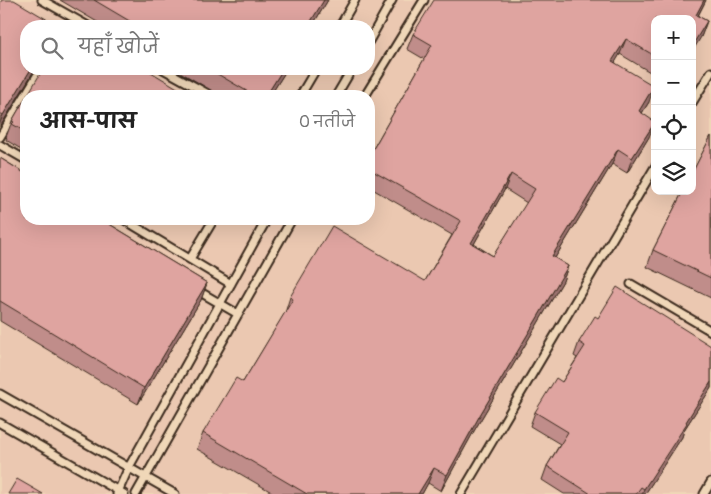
<!DOCTYPE html>
<html lang="hi">
<meta charset="utf-8">
<style>
:root{--surface:#fff;--page:#f2f2f2;--text:#222;--muted:#767676;--line:#e0e0e0}
body{margin:0;font-family:Pangolin,"Playpen Sans Deva",sans-serif;background:var(--page);color:var(--text)}
.controls{position:absolute;right:15px;top:15px;display:grid;overflow:hidden;border-radius:10px;box-shadow:0 5px 20px #0002}
.controls button{width:45px;height:45px;display:grid;place-items:center;padding:0;border:0;border-bottom:1px solid var(--line);background:var(--surface);color:var(--text);font:25px sans-serif}
.list{margin:0;padding:0;list-style:none}
h2{display:flex;justify-content:space-between;align-items:center;height:65px;margin:0;padding:0 20px;font-size:21px}
h2 small{font-size:16px;font-weight:400;color:var(--muted)}
.icon{flex:none;width:28px;height:28px;fill:none;stroke:currentColor;stroke-width:2;stroke-linecap:round;stroke-linejoin:round}
.map{position:relative;flex:none;width:711px;height:494px;overflow:hidden}
.search{position:absolute;background:var(--surface);box-shadow:0 5px 20px #0002;left:20px;top:20px;width:355px;height:55px;display:flex;align-items:center;gap:12px;box-sizing:border-box;padding:0 18px;border-radius:20px;color:var(--muted);font-size:19px}
.panel{position:absolute;background:var(--surface);box-shadow:0 5px 20px #0002;left:20px;top:90px;width:355px;height:135px;border-radius:20px}
.map>svg:first-child{display:block}
.built{fill:#ebc8b1;fill-rule:evenodd}
.lines{fill:none;stroke-linecap:round;stroke-linejoin:round}
.service-casing{stroke:#3b2a1e;stroke-width:11}
.service{stroke:#f0d7b8;stroke-width:7}
.wall{fill:#c08d8a;stroke:#3b2a1e;fill-rule:evenodd}
.shaded-wall{fill:#9c7370;stroke:#3b2a1e}
.building{fill:#dfa4a0;stroke:#3b2a1e;fill-rule:evenodd}
</style>
<div class="map">
<svg width="711" height="494" viewBox="0 0 711 494">
<rect width="100%" height="100%" fill="#f0d7b8"/>
<filter id="ink" filterUnits="userSpaceOnUse"><feTurbulence type="fractalNoise" baseFrequency=".02" numOctaves="2"/><feDisplacementMap in="SourceGraphic" scale="10" xChannelSelector="R" yChannelSelector="G"/><feConvolveMatrix kernelMatrix="1 2 1 2 8 2 1 2 1" color-interpolation-filters="sRGB"/></filter>
<g filter="url(#ink)">
<path class="built" d="M0,0H711V494H0ZM655,19H692V191H655ZM26,26H369V69H26ZM26,96H369V219H26Z"/>
<g class="lines">
<defs>
<path id="service" d="M42,0L88,26
M340,26L355,0
M369,41L392,0
M163,69L212,96
M300,96L316,69
M336,96L352,69
M365,96L424,0
M692,103L711,72
M0,137L41,69
M0,145L26,160
M123,219L231,284
M190,259L214,219
M631,284L711,331
M195,289L238,314
M0,394L175,494
M0,423L124,494
M117,494L129,467L267,219
M136,494L292,219
M461,494L655,167
M704,494L711,482"/>
</defs>
<use href="#service" class="service-casing"/>
<use href="#service" class="service"/>
</g>
<path class="wall" d="M60,0H328L312,26H104Z
M706,0L698,16L707,21L701,37L655,19V75L620,54L615,62L649,102L642,113L649,137L627,173L612,164L555,258L568,266L563,281L474,431L441,491L428,483L422,494H275L197,449L203,433L243,382L285,313L290,297L425,281L452,235L369,187V156L424,59L407,49L413,34ZM505,189L527,203L493,256L474,244Z
M0,3L58,26L0,127Z
M175,69H287L270,96H221Z
M26,97V152L6,140L7,138L6,137L12,121Z
M711,136V298L647,267L653,250Z
M0,158L207,283L201,300L138,404L0,321Z
M598,318L711,346V388L684,430L682,437L645,494H564L542,480L547,466L560,444L530,426L535,412L562,382L577,358L574,356L579,342Z"/>
<path class="shaded-wall" d="M324,0H328L312,26H308Z
M704,0H706L692,27L696,15Z
M707,21L701,37L692,52V46Z
M626,39L620,54L607,76L612,61Z
M31,69H35L0,127V123L3,115Z
M283,69H287L270,96H266Z
M654,86L649,102L633,127L639,111Z
M655,122L649,137L627,173L632,158Z
M618,149L612,164L547,271L552,256Z
M511,174L505,189L466,258L471,243Z
M568,266L563,281L474,431L441,491L447,475L480,415Z
M207,283L201,300L138,404L144,388Z
M711,382V388L684,430L682,437L645,494H642L644,489Z
M434,468L428,483L422,494H418Z"/>
<path class="building" d="M2,0H14L58,26H26V69H31L3,115L0,113V3Z
M94,0H324L308,26H138Z
M434,0H704L696,15L707,21L692,46V19H655V56L626,39L612,61L654,86L639,111L655,122L632,158L618,149L552,256L568,266L480,415L447,475L434,468L418,494H307L203,433L236,378L243,382L293,299L290,297L332,226L425,281L461,221L369,169V156L432,45L413,34ZM511,174L535,189L493,256L471,243Z
M43,69H146L184,92L182,96H27Z
M209,69H283L266,96H255Z
M26,97V132L12,124L14,122L12,121Z
M711,136V278L653,250L683,191H692V173Z
M0,158L26,174V219H101L207,283L144,388L0,301Z
M617,287L711,346V382L686,422L687,423L644,489L641,487L636,494H591L547,466L568,432L535,412L556,378L562,382L585,346L579,342L595,316L598,318Z
M17,479L43,494H8Z"/>
</g>
</svg>
<div class="controls">
<button>+</button>
<button>−</button>
<button><svg class="icon" aria-label="locate" viewBox="0 0 24 24"><circle cx="12" cy="12" r="6"/><path d="M12 2v4M12 18v4M2 12h4M18 12h4"/></svg></button>
<button><svg class="icon" aria-label="layers" viewBox="0 0 24 24"><path d="M12 4l9 5-9 5-9-5zM3 14l9 5 9-5"/></svg></button>
</div>
<div class="search"><svg class="icon" aria-label="search" viewBox="0 0 24 24"><circle cx="10" cy="10" r="6"/><path d="M15 15l6 6"/></svg>यहाँ खोजें</div>
<section class="panel">
<h2>आस-पास<small>0 नतीजे</small></h2>
<ul class="list">
</ul>
</section>
</div>
